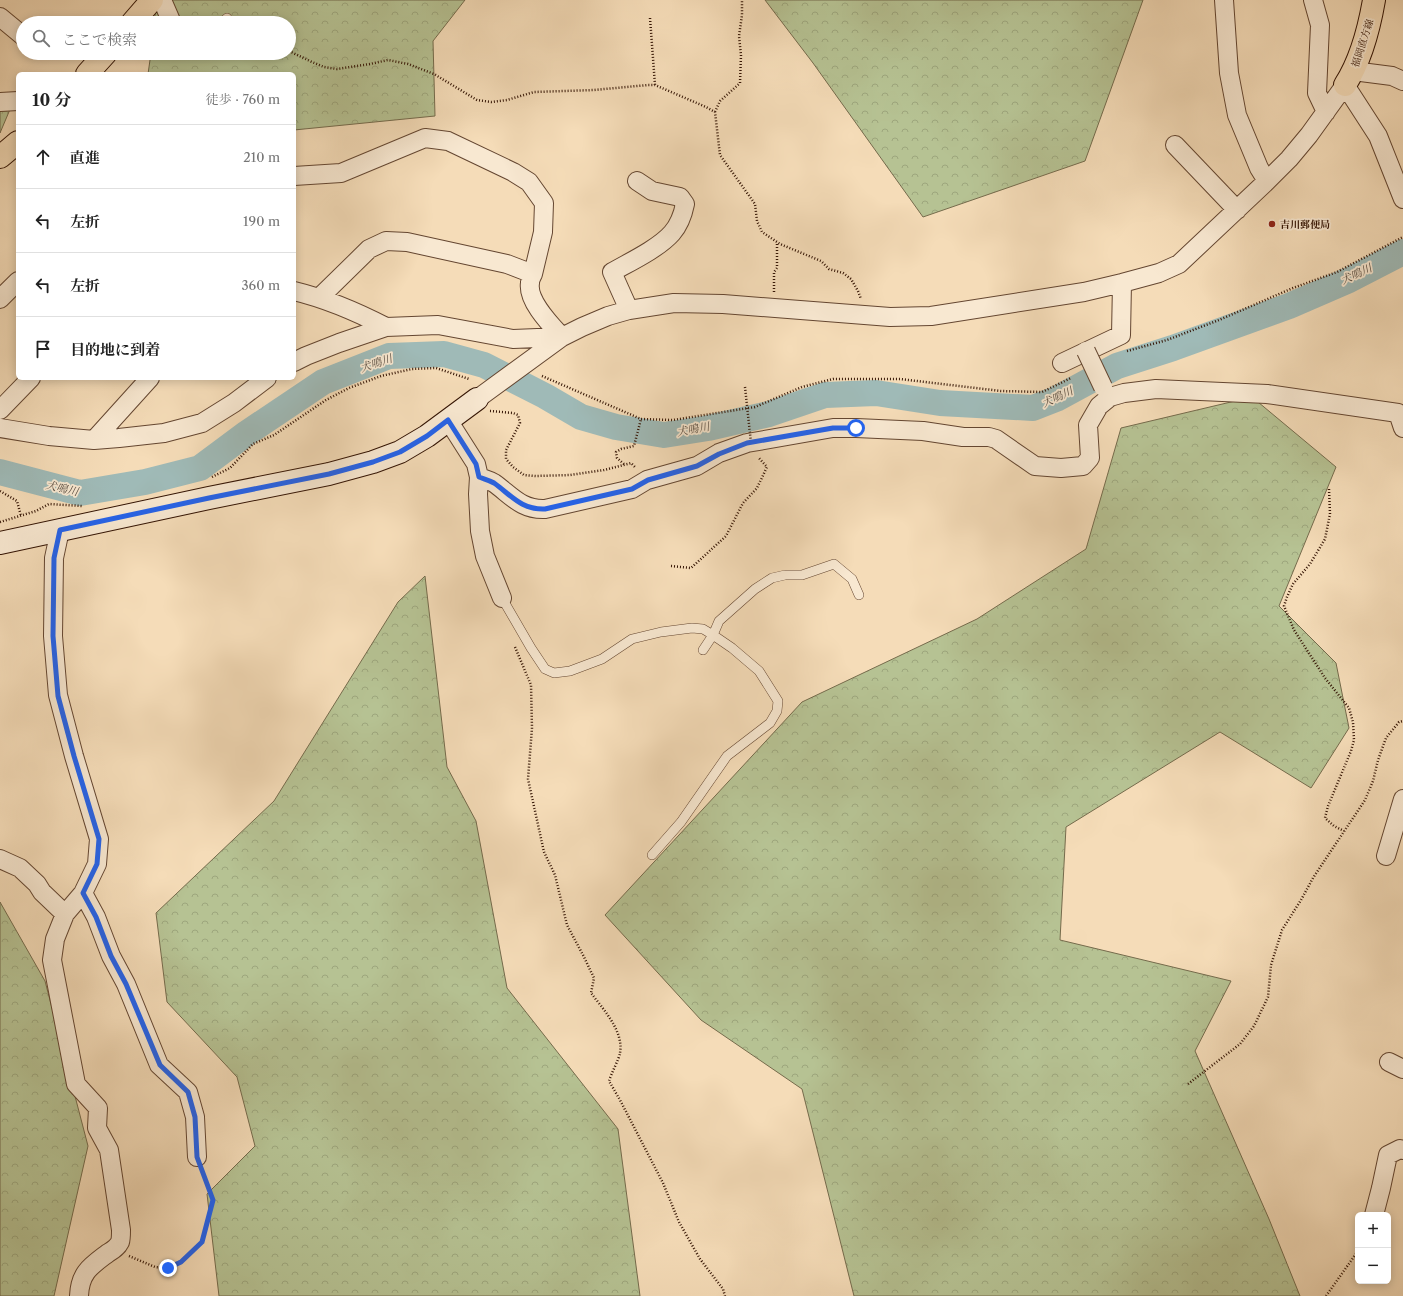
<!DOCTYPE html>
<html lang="ja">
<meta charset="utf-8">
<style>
:root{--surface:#fff;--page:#f6f6f6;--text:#222;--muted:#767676;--line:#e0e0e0}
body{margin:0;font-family:"Libre Caslon Text","Noto Serif JP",serif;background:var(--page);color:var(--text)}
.controls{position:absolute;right:12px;bottom:12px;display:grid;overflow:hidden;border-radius:6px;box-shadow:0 2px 10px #0003}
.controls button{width:36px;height:36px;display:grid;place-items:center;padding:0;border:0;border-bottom:1px solid var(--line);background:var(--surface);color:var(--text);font:20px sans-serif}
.stop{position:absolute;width:12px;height:12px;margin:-9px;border:3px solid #2563eb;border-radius:50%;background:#fff}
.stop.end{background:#2563eb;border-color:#fff;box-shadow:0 1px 4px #0008}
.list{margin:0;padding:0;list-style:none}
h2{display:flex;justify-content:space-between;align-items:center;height:52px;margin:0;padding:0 16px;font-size:17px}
h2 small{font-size:13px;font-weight:400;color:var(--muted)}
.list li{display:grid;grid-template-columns:26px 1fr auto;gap:12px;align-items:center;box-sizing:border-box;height:64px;padding:0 16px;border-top:1px solid var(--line)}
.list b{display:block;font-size:15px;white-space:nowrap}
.list em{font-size:13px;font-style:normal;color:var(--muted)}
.icon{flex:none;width:22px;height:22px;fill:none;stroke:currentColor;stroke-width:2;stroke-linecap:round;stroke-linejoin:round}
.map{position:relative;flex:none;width:1403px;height:1296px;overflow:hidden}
.search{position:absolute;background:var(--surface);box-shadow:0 2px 10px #0003;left:16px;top:16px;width:280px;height:44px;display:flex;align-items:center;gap:10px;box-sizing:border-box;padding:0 14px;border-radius:22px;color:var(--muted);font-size:15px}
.panel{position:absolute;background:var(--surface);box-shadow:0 2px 10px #0003;left:16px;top:72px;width:280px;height:308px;border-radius:6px}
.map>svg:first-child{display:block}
.forest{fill:url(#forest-crowns);stroke:#756b4c}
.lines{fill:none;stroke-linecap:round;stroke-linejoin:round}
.river{stroke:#9fbab7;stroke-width:26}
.lane-casing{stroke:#644631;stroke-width:10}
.street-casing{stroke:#644631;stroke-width:20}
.secondary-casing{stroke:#341404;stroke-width:24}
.primary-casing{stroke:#341404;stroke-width:24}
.path{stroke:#341404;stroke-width:2.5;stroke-dasharray:1 2;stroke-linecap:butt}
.lane{stroke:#f8e8d1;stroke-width:9}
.street{stroke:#f8e8d1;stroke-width:18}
.secondary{stroke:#f8e8d1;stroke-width:22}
.primary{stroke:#f5dcb8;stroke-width:22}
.street-bridge-casing{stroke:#644631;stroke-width:20;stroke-linecap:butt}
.path-bridge{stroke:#341404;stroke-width:2.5;stroke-dasharray:1 2;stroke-linecap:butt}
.street-bridge{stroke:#f8e8d1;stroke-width:18}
.route{stroke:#2563eb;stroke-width:5}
.poi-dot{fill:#8f2418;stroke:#f8e8d1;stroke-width:1.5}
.labels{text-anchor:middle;stroke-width:3.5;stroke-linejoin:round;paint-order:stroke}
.street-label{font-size:10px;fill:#341404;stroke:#f8e8d1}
.poi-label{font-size:10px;font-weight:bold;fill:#341404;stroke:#f8e8d1;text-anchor:start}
.water-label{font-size:11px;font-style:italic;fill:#594e43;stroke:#f8e8d1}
</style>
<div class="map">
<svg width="1403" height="1296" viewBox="0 0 1403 1296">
<defs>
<pattern id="forest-crowns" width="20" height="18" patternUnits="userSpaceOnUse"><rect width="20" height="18" fill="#b6c293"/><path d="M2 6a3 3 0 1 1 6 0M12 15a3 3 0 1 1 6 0" fill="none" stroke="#9da67d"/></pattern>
</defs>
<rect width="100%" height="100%" fill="#f5dcb8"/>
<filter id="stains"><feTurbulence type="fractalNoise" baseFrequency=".005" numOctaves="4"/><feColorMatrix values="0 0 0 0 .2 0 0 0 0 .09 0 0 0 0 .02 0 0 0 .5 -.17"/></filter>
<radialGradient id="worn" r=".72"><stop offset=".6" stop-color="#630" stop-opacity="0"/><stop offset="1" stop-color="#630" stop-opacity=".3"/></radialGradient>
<path class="forest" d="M157,0H465L433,41L435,116L294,130V74H148L151,53H289V23H154Z
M765,0H1143L1085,161L923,217L813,63Z
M0,106L11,107L0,133Z
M1252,397L1336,467L1279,606L1336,663L1349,728L1311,788L1220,732L1066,827L1060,940L1231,981L1195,1051L1269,1219L1300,1296H854L802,1089L701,1020L605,915L802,702L977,619L1086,549L1121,428Z
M425,576L447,767L476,821L507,988L618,1129L640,1296H219L207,1194L255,1146L237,1077L167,1002L156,913L274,801L398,602Z
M0,902L45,981L88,1146L54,1296H0Z"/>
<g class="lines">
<path class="river" d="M0,472L80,493L145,482L200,468L247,433L323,382L389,356L444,354L484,365L545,396L581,417L616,427L664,435L708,428L769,414L825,395L876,393L940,403L1033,408L1056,399L1117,366L1173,348L1289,306L1349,280L1403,252"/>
<defs>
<path id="lane" d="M221,23L227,18
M502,598L531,648L545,669L554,673L570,671L602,659L632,639L661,632L692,628L703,629L713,635L703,650
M652,855L681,822L727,756L770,723L777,711L778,701L759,671L732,648L713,635L719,621L755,589L772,578L785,575H802L834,564L852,579L859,595"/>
<path id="street" d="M162,0L172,23
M1224,0L1229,73L1237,115L1259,168L1267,181
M1313,0L1320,25L1317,93L1326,112
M0,17L23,36
M1353,71L1392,76L1403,81
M0,102L18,101
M1175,145L1237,210
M294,176L341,173L425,138L448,141L513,172L529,182L544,203L543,232L533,274
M294,291C327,299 357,312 386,327
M319,298L369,249L386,241L407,242L507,264L533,274C532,276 530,280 530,283C527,301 551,325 562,337
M0,299L18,281
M629,310L612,272C630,262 659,248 672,233C679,225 683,214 685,204L680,197L652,191L637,181
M294,362L306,356L339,343L386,327L438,325L513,339L562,337
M1062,363L1121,335L1122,283
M477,399L562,337L582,327L608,316L629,310L674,303L723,304L890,317L931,316L1084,292L1122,283L1159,273L1179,264L1267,181L1289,159L1309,135L1345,85L1378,136L1403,199
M0,410L31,378
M1398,413L1403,428
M448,420L476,464L479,477L478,494L480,531L485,556L502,598
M0,428L49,436L94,440L119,438L164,433L202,423L234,403L267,378
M94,440L150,378
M479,477C484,479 489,480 494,483C511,495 521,510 545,509L632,489L647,480L697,466L719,453L747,443L833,428H856L923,431L963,437H989L996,439L1035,466L1061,468L1083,466L1090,458L1088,425L1099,406L1110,397L1124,393L1156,389L1267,394L1398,413
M60,530L54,558L53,636L58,695L74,756L99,839L97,864L83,893L65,914L55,939L52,960L76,1084L98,1108L97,1128L109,1150L121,1230C121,1234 121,1239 120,1242C117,1248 113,1250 108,1253C91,1266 80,1272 79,1296
M1386,856L1403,799
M0,859L20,868L37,884L42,892L65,914
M83,893L96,917L111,956L126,984L159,1065L188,1092L195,1117L197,1157
M1389,1062L1403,1069
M1374,1215L1381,1188L1388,1155L1400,1149L1403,1150"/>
<path id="secondary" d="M0,543L209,498L329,474L373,462L400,452L427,436L477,399"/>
<path id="primary" d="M132,23L152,0
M87,74L106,53
M1345,85C1361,60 1369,29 1374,0
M0,157L18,142"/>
</defs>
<use href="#lane" class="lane-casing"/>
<use href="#street" class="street-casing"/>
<use href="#secondary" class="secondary-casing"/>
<use href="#primary" class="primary-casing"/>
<path class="path" d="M650,18L655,85
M289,51L312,62L324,67L337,69L370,64L388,60L408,64L434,74L477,100L491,102L507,100L534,92L594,90L648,85H655L706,107L715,112L720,155L755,204L757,221L762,232L780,244L821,261L829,269L843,273L851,279L858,291L861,299
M715,112L720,101L740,83L741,55L739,36L742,15V0
M774,292V272L777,268V242
M1127,351L1167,340L1219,320L1293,288L1337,272L1403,237
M542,376L641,419L673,420L755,407L802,387L833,379H900L1001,391L1042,392L1071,378
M490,411L513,413L518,415L520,423L506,450V459L513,467L524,475L536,476L570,475L604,470L631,463L636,468
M624,464L617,458L616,452L621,449L634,446L641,419
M212,477L230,468L253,444L274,435L326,400L349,388L381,376L412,369L436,368L469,379
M1329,489L1330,514L1325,539L1310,564L1293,584L1287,597L1284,606L1294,630L1325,678L1349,708L1353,722L1354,740L1351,751L1328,806L1325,818L1334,826L1344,831
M0,491L17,501L21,516
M0,522L36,511L49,504L82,506
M671,566L691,568L726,536L743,503L757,488L767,467L758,457
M515,647L531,685L532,728L528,779L544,852L555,875L567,925L583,955L594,978L591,993C603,1009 624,1031 620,1053C619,1059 611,1074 609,1081L620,1100L663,1183L679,1222L700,1259L723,1289L725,1296
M1188,1084L1240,1044L1254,1026L1268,997L1271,965L1282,930L1301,900L1313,878L1365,800L1373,781L1378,760L1386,738L1399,722L1403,721
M129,1256L155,1267L168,1268L181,1261L202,1242L213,1199L202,1171
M1326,1296L1358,1251"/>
<use href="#lane" class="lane"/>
<use href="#street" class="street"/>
<use href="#secondary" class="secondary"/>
<use href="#primary" class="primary"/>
<defs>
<path id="street-bridge" d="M1086,351L1103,387"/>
</defs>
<use href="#street-bridge" class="street-bridge-casing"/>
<path class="path-bridge" d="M745,387L751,443"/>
<use href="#street-bridge" class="street-bridge"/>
</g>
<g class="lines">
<path class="route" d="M168,1268L181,1262L202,1242L213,1200L197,1157L195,1117L188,1092L160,1065L126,984L111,956L96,917L83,893L97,864L99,839L74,756L58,696L53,636L54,558L60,530L209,498L329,474L373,462L400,452L427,436L448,420L476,464L479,477C484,479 489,480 494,483C511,495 521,510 545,509L632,489L648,480L697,466L719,454L747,443L833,428H856"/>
</g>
<circle class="poi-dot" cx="1272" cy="224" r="4"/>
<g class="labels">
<g class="street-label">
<text transform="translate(1362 43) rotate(-72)" y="4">福岡直方線</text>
</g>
<g class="poi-label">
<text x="1280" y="228">吉川郵便局</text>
</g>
<g class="water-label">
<text transform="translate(1356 274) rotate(-25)" y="4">犬鳴川</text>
<text transform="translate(376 363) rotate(-18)" y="4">犬鳴川</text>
<text transform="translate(1057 397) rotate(-25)" y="4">犬鳴川</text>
<text transform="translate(693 429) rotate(-11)" y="4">犬鳴川</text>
<text transform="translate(62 488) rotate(13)" y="4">犬鳴川</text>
</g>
</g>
<rect width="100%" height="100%" filter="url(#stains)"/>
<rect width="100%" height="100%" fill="url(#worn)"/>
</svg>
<div class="controls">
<button>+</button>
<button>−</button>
</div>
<div class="stop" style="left:856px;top:428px"></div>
<div class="stop end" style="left:168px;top:1268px"></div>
<div class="search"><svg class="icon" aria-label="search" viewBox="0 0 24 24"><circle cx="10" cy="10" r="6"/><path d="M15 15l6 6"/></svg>ここで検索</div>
<section class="panel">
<h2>10 分<small>徒歩 · 760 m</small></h2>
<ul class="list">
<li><svg class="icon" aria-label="ahead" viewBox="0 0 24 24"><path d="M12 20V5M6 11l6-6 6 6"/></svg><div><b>直進</b></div><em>210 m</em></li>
<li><svg class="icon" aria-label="left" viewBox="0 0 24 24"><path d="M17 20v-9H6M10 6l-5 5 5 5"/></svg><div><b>左折</b></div><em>190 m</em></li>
<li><svg class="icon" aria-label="left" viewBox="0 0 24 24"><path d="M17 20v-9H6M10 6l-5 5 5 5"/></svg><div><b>左折</b></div><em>360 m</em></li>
<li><svg class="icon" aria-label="arrive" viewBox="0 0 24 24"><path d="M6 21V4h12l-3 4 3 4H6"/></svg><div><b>目的地に到着</b></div></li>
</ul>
</section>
</div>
